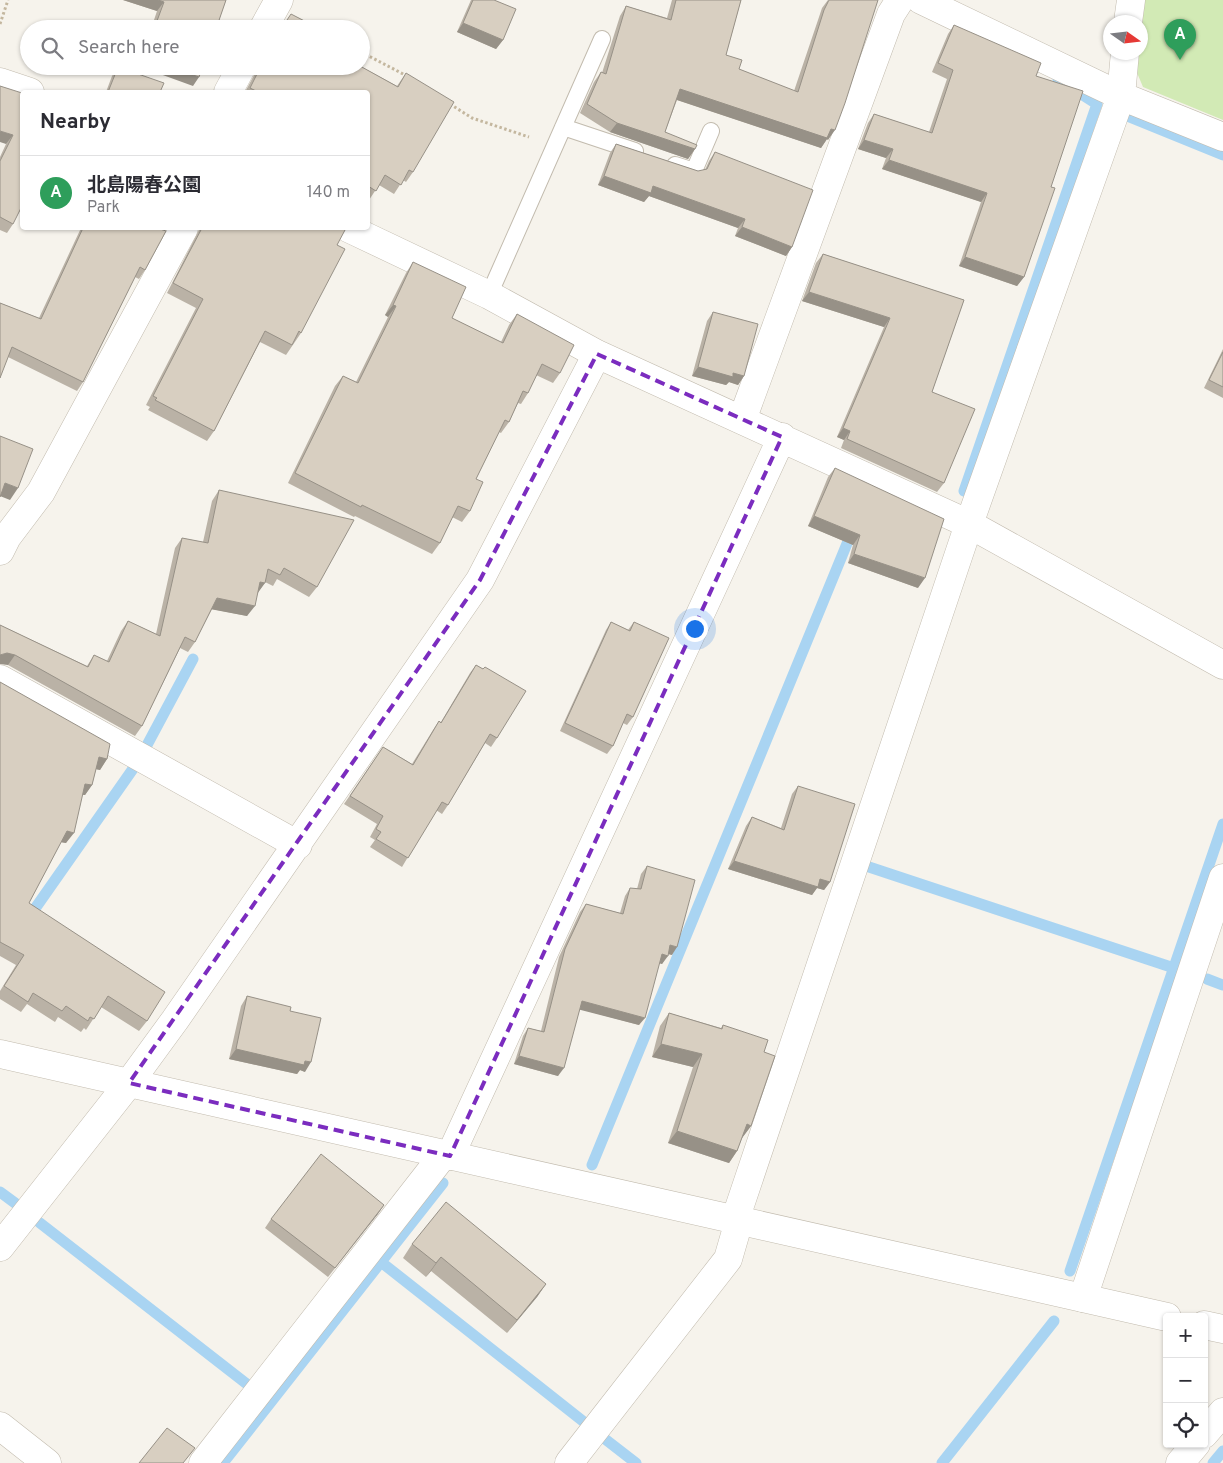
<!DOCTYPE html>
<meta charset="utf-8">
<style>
:root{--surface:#fff;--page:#f2f2f3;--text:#2b2b33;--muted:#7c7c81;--line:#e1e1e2;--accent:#1a73e8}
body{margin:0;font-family:Overpass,"Noto Sans JP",sans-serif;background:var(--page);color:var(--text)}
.controls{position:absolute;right:15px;bottom:15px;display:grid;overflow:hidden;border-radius:5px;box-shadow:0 1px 4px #0004}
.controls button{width:45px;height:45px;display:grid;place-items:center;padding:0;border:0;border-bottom:1px solid var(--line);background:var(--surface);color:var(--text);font:25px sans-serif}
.compass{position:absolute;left:1103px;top:15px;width:45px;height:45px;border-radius:50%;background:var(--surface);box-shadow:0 1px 4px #0004;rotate:104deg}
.you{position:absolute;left:694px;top:628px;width:18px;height:18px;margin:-12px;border:4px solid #fff;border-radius:50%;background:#1a73e8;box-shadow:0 0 0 8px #1a73e833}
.badge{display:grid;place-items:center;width:32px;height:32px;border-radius:50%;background:var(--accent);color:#fff;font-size:16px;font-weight:700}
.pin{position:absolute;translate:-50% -41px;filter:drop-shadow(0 1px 2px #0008)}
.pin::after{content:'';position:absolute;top:26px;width:18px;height:15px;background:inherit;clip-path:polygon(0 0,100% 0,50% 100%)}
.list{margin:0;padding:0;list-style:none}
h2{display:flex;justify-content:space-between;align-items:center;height:65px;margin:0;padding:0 20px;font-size:21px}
h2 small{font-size:16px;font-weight:400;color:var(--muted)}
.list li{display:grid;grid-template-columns:32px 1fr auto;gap:15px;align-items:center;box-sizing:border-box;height:75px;padding:0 20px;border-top:1px solid var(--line)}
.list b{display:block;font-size:19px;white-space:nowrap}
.list p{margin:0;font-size:16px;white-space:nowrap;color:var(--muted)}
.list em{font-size:16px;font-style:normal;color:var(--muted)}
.icon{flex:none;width:28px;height:28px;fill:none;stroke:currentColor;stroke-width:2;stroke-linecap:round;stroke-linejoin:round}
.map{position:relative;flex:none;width:1223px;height:1463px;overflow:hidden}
.search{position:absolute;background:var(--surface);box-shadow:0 1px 4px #0004;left:20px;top:20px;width:350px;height:55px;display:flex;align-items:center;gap:12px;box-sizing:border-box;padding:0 18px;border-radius:28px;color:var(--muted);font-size:19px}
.panel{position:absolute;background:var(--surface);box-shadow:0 1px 4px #0004;left:20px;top:90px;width:350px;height:140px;border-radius:5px}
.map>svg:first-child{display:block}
.green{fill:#d2eab5}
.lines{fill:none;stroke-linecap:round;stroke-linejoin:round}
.stream{stroke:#a9d4f2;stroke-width:11}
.service-casing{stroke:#c2bbae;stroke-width:18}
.minor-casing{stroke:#c2bbae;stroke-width:29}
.tertiary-casing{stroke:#c2bbae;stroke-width:29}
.path{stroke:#c4b79f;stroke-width:3;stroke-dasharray:2.5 2.5;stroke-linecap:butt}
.service{stroke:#fff;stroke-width:16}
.minor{stroke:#fff;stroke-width:28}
.tertiary{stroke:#fff;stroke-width:28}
.wall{fill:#bab2a6}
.shaded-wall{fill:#979187}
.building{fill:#d8cfc1;stroke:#979187}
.marked{fill:none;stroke:#7b2cbf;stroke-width:4;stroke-dasharray:10 6;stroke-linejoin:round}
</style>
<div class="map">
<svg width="1223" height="1463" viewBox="0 0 1223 1463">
<rect width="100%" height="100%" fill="#f6f3ec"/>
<path class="green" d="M1145,0H1223V120L1143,87L1135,68L1137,53L1140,52L1141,32Z"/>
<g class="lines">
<path class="stream" d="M1127,116L1223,155
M964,491L1097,104L1058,79
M146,747L193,659
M869,867L1174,968
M27,920L135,766
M1207,979L1223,985
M592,1165L853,529
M0,1192L15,1203
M40,1223L252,1388
M381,1262L584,1422
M1070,1271L1223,824
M605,1439L636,1463
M223,1463L443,1183
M942,1463L1054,1321
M1213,1463L1223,1451"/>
<defs>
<path id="service" d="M563,127L635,151
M675,165L694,171L711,131
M489,295L602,39"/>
<path id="minor" d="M921,0L1121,96L1223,137
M1128,22L1131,0
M263,29L279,0
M0,82L30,92
M228,92L242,66
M348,228L489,295L597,354L969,524L1223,665
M742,420L891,14L900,0
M0,551L7,537L41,492L184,228
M0,679L298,845
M450,1156L782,437
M735,1220L969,524L1121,96L1125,52
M0,1247L129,1083L175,1020L480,580L597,354
M1083,1298L1223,878
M0,1426L47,1463
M203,1463L444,1154
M569,1463L728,1259L739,1221"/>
<path id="tertiary" d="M0,1054L1167,1317
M1204,1325L1223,1329
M1204,1434L1223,1412
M1180,1463L1196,1444"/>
</defs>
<use href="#service" class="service-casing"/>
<use href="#minor" class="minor-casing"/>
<use href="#tertiary" class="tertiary-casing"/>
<path class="path" d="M0,24L8,0
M361,52L407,76
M450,104L472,118L529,137"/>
<use href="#service" class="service"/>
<use href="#minor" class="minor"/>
<use href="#tertiary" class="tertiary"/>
</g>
<path class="wall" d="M123,0H226L216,29H151L157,11Z
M471,0H494L503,40L496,49L457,32Z
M672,0H741L726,55L739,69L794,91L818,20L822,8L828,0V140L827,139L821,148L677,100L665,132L695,149L688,159L610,132L580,113L594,82L601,72L602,73L620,16L626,6L667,18Z
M954,25L1036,76L1051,187L1024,277L1017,286L959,266L981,202L882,169L886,158L858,149L868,123L874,114L929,132L947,79L932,72L948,34Z
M259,66H360L397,86L406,73L413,172L406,182L403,180L394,194L379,185L369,200L368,199V92H245Z
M118,67L160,92H106L112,76Z
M22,93L13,224L7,233L0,230V157L6,144Z
M616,144L698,171L705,170L709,161L715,152L792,247L786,256L735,236L738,228L649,196L644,202L598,185L610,153Z
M81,228H157L145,270L139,279L135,277L83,382L77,391L8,357L0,303L39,318Z
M200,228H344L301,333L286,355L260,342L214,431L207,441L148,410L150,407L146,405L196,308L167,293Z
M823,254L964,300L932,392L944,483L937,492L841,448L844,440L837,437L884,327L802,301L816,263Z
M413,262L452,318L501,342L509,325L517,314L560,373L553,383L536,375L528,393L521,404L518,403L509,422L501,433L499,432L476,479L470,511L462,522L452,517L440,543L432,554L355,516L354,517L288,483L335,386L343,376L356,382L388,317L385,315L406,273Z
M713,312L744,376L738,385L729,382L726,385L692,376L707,321Z
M1223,349V398L1204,388Z
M835,468L918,588L848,563L853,545L808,526L828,477Z
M219,490L317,587L309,597L277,579L273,586L265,582L257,594L247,616L212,609L195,642L188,652L180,648L142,726L135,736L8,665L0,625L87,666L94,655L107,661L121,631L128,621L156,634L175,548L182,538L203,542L212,501Z
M611,622L628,630L634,622L633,717L627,725L623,723L613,746L607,754L560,731L606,630Z
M476,665L483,669L485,667L497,738L491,747L485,743L448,805L442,814L436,810L402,867L370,847L375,840L370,837L377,824L344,804L383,747L412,764L433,730L439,721L441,722L470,673Z
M0,682L107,759L100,770L96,769L92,785L85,795H82L66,843L61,842L29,903L147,1021L139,1031L101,1007L86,1030L84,1028L81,1032L58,1017L55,1022L27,1004L21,1012L0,999V991L16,965L0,956Z
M798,786L830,882L824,890L817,888L812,895L728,869L746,826L752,817L781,828L792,794Z
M647,866L672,955L668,954L662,964L659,963L639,1025L580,1009L558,1076L514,1064L523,1036L528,1028L541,1031L559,957L580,912L586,904L620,913L625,896L630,888L637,889L641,874Z
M247,996L290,1011L305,1072L300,1070L297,1074L229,1059L241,1006Z
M669,1013L721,1028L723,1025L764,1052L751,1126L742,1138L737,1151L729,1163L668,1143L693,1067L652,1057L660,1026Z
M384,1205L328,1277L265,1228L271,1219Z
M412,1244L546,1284L537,1297L507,1333L431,1271L426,1277L403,1258Z"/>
<path class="shaded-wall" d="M123,0H158L164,2L157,11Z
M463,23L503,40L496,49L457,32Z
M138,66H168L199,77L193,86Z
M680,89L831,129L835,130L828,140L827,139L821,148L674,99Z
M617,123L695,149L688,159L610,132Z
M0,131L13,135L6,144L0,142Z
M864,140L893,149L886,158L858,149Z
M889,160L987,193L981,202L882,169Z
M604,176L653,186L745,219L738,228L649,196L644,202L598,185Z
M742,227L792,247L786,256L735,236Z
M965,257L1024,277L1017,286L959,266Z
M809,292L890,318L884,327L802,301Z
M393,305L396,306L388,317L385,315Z
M698,367L733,373L744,376L738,385L729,382L726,385L692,376Z
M843,428L850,431L844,440L837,437Z
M5,483L18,488L10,500L0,496Z
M814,516L860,535L853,545L808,526Z
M854,554L925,578L918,588L848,563Z
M260,582L265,583L257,594Z
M217,598L255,606L247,616L210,609Z
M7,653L15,655L8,665L0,664V655Z
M99,757L107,759L100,770L91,768Z
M85,784L92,785L85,795L77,794Z
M67,831L74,833L66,843L60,842Z
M734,861L820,879L830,882L824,890L817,888L812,895L728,869Z
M670,945L677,947L672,955L665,953Z
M662,954L668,956L662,964L656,962Z
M582,1001L645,1018L639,1025L577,1009Z
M661,1044L702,1054L693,1067L652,1057Z
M236,1049L305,1061L311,1062L305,1072L300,1070L297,1074L229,1059Z
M519,1056L564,1068L558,1076L514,1064Z
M747,1124L751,1126L742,1138L738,1137Z
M677,1131L737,1151L729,1163L668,1143Z
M384,1205L378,1214L328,1277Z
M441,1257L431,1271L426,1277L436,1263Z
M546,1284L537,1297L507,1333L517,1320Z"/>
<path class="building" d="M158,0H226L216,29H154L164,2Z
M473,0H494L516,9L503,40L463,23Z
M676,0H741L726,55L742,60L739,69L798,92L824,10L829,0H878L845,103L835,130L831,129L827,138L680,89L665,132L697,145L695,149L617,123L587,104L601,72L606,74L626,6L671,20Z
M291,14L320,29H281Z
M954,25L1041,63L1036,76L1083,91L1051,187L1055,188L1024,277L965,257L987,193L889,160L893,149L864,140L874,114L932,133L953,70L938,63Z
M168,66H203L199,77Z
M261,66H360L398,87L406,73L454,102L413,172L409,170L401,185L385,175L376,191L368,186V187V92H258L250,88Z
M118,67L164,83L160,92H108Z
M0,86L22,93V206L13,224L0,217V161L13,135L0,131Z
M616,144L698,171L707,169L715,152L813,190L792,247L742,227L745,219L653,186L651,193L604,176Z
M83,228H157L166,231L145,270L140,267L83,382L12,347L0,378V303L41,319Z
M202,228H344L345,230L337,245L345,249L301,333L299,331L292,345L265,331L214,431L155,400L157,398L153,396L203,299L173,283Z
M823,254L964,300L932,392L975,409L944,483L847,439L850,431L843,428L890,318L809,292Z
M413,262L466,287L452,318L503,343L517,314L574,345L560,373L542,364L528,393L523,391L509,422L505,420L476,479L483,482L470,511L458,506L440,543L362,505L361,507L295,473L343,376L358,383L396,306L393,305Z
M713,312L758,324L744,376L733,373V377L698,367Z
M1223,352V387L1209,380Z
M0,436L33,449L18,488L5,483L0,497Z
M835,468L944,519L925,578L854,554L860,535L814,516Z
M219,490L354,520L317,587L284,568L280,575L268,569L265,583L260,582L255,606L217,598L195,642L185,637L142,726L15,655L7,653L0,655V625L88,667L94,655L109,662L128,621L160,636L182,538L208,543Z
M611,622L630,631L634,622L669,638L633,717L627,714L613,746L565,723Z
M476,665L483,669L485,667L526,691L497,738L490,734L448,805L442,802L408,858L376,839L381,832L376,829L383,816L350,796L383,747L413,765L439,721L441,723Z
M0,682L110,744L107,759L99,757L92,785L85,784L74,833L67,831L29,903L165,992L147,1021L108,996L94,1019L90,1017L88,1021L66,1006L62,1011L33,993L28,1002L4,986L24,955L0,942Z
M798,786L855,804L830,882L820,879L818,887L734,861L752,817L784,830Z
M647,866L695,880L677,947L670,945L668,956L662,954L645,1018L582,1001L564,1068L519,1056L528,1028L544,1032L565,949L586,904L623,914L630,888L641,889Z
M247,996L291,1007L290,1011L321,1018L311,1062L305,1061L304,1065L236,1049Z
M669,1013L722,1029L723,1025L768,1040L764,1052L775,1056L751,1126L747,1124L737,1151L677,1131L702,1054L661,1044Z
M321,1154L384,1205L335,1268L271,1219Z
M446,1202L546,1284L517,1320L441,1257L436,1263L412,1244Z
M167,1428L195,1448L183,1463H139Z"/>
<path class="marked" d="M597,354L782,437L450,1156L129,1083L480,580Z"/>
</svg>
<div class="controls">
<button>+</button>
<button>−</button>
<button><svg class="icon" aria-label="locate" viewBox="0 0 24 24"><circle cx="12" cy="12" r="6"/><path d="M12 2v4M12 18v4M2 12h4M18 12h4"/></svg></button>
</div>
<svg class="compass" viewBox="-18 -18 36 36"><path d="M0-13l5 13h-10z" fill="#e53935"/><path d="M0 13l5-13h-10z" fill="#7c7c81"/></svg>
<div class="you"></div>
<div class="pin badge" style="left:1180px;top:60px;background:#2e9e5b">A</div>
<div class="search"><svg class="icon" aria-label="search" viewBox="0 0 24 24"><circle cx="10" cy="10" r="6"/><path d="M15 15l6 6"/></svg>Search here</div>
<section class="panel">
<h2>Nearby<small></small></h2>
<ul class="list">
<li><span class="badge" style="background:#2e9e5b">A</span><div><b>北島陽春公園</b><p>Park</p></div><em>140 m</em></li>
</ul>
</section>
</div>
